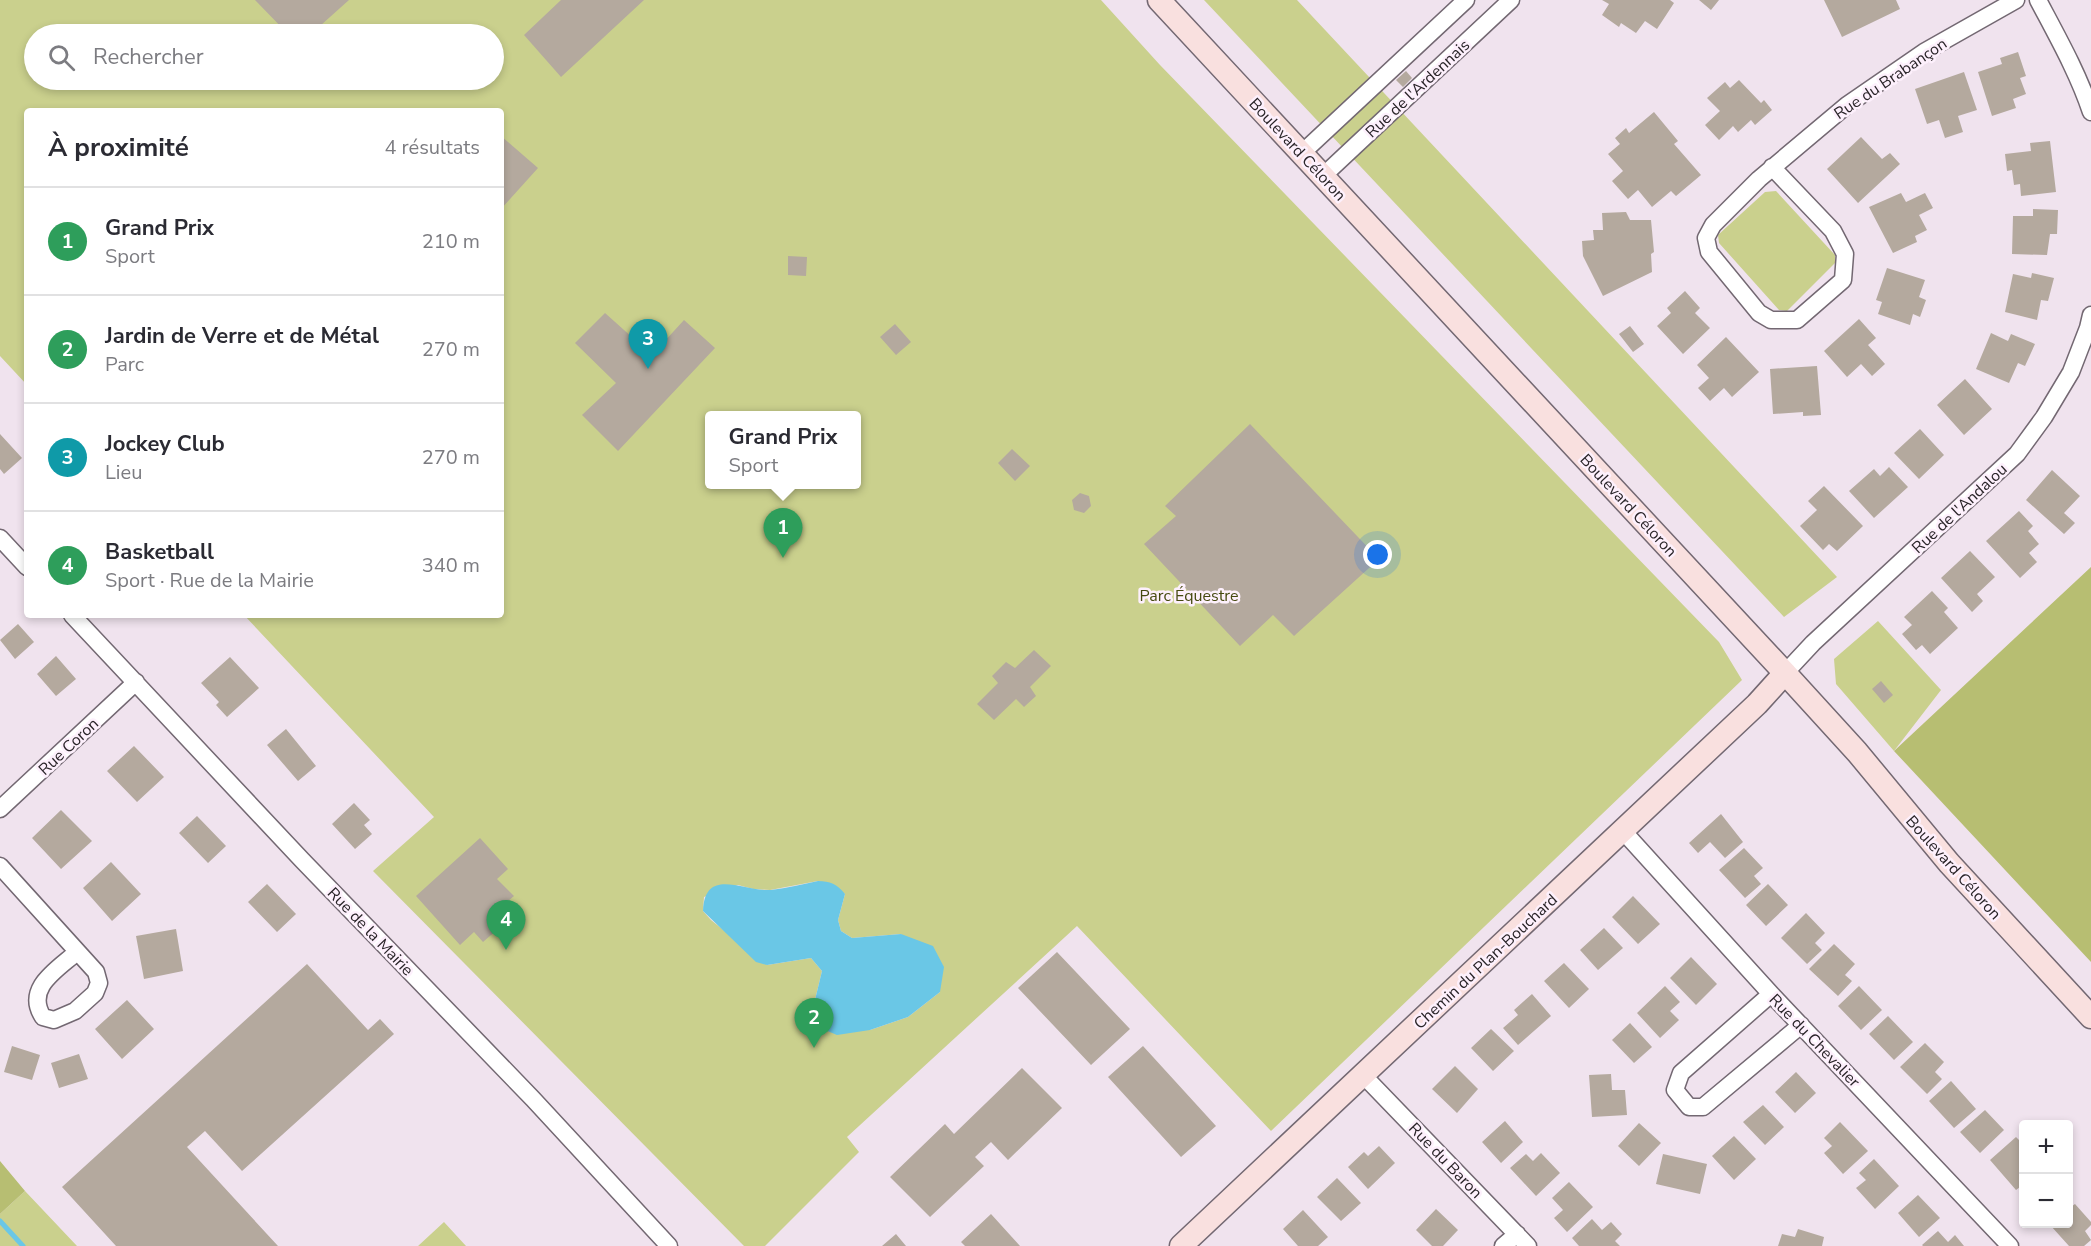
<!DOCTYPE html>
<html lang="fr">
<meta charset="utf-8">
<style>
:root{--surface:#fff;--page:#f7f7f7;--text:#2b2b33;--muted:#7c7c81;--line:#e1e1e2;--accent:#111827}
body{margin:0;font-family:"Nunito Sans",sans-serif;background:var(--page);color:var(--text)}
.controls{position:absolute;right:18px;bottom:18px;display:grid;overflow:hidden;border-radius:6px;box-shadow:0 3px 9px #0003}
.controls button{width:54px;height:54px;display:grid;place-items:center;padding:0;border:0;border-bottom:2px solid var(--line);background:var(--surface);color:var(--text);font:30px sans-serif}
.you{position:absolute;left:1378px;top:555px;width:21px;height:21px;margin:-15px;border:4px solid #fff;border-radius:50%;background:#1a73e8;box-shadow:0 0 0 9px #1a73e833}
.badge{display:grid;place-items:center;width:39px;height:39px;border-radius:50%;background:var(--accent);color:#fff;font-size:20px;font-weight:700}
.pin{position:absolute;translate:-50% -50px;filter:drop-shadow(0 2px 3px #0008)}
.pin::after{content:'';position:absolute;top:32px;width:21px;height:18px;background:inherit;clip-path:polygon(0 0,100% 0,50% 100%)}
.popup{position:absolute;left:705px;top:411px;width:156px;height:78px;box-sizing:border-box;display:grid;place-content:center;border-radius:6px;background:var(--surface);filter:drop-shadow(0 2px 4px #0005);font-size:20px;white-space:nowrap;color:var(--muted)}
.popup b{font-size:22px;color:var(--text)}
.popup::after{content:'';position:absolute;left:50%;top:100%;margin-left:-12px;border:12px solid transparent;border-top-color:var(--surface)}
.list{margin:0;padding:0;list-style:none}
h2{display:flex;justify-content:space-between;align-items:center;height:78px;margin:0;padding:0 24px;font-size:26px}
h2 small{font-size:20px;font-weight:400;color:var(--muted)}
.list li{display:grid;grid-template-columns:39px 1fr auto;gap:18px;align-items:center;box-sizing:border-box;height:108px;padding:0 24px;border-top:2px solid var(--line)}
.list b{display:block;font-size:22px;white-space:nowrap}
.list p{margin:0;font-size:20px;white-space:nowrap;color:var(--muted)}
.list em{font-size:20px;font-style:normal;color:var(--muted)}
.icon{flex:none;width:33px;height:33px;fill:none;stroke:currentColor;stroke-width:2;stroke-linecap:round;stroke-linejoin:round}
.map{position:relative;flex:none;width:2091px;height:1246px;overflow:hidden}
.search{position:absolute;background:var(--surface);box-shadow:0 3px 9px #0003;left:24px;top:24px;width:480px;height:66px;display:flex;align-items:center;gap:15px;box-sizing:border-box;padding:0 21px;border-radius:33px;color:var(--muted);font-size:22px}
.panel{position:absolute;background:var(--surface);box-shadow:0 3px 9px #0003;left:24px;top:108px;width:480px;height:510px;border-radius:6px}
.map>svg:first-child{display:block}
.green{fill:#cad08d;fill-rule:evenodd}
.forest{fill:#b7be72}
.water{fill:#6ac7e6}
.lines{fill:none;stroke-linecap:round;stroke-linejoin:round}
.stream{stroke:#6ac7e6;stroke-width:5}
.building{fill:#b4a99e}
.street-casing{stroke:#736872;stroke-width:19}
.secondary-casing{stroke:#736872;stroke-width:25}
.street{stroke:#fff;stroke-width:16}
.secondary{stroke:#f9e0df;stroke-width:22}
.labels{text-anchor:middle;stroke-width:5;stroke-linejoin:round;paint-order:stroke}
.street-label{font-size:16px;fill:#292428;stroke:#fdf0fc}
.park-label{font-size:16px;fill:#45490f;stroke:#fdf0fc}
</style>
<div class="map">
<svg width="2091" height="1246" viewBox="0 0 2091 1246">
<rect width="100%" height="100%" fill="#f0e3ee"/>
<path class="green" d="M0,0H1101L1160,65L1719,642L1742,680L1271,1131L1077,926L847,1137L859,1152L765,1246H744L373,871L434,817L244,615H501V111H27V385L0,356ZM34,34H494V80H34ZM710,416H856V484H710ZM818,881L845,894L838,920L841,931L852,938L901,934L940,992L908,1017L870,1030L813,1008L822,971L811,958L767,965L711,920L703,911L704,897L738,885L753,889L770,890Z
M1204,0H1297L1837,577L1784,617Z
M1776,191L1835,255V263L1787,311L1779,310L1719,243L1718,235L1765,192Z
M1878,621L1941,690L1894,751L1836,684L1834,659Z
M25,1191L77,1246H0V1214Z
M444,1222L466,1246H418Z"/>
<path class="forest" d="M2091,567V962L1894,751Z
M0,1161L25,1191L0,1214Z"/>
<path class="water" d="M818,881C830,881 837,884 845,894L838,920L841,931L852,938L901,934L933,946L944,967L940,992L908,1017L870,1030L837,1035L818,1027L813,1008L822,971L811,958L767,965L756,962L703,911C705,866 743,892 771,890C787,888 803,884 818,881Z"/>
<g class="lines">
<path class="stream" d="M0,1221L23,1246"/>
</g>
<path class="building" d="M255,0H349L311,34H288Z
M561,0H644L561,77L524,35Z
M1602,0H1670L1674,3L1657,29L1645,21L1636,33L1621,23L1619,27L1602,15L1609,4Z
M1699,0H1719L1711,10Z
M1824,0H1896L1900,9L1842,37Z
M2018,52L2026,76L2020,78L2026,94L2013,99L2016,108L1992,116L1978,72L2002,64L2000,58Z
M1406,71L1412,78L1403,87L1396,80Z
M1964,72L1977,110L1958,116L1963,132L1945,138L1939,120L1927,124L1915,89Z
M1739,80L1761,103L1764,100L1772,110L1755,125L1751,120L1738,132L1733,126L1719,140L1705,125L1720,111L1707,98L1725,82L1730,88Z
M1654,112L1678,141L1674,144L1701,175L1676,196L1671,191L1652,207L1638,190L1628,199L1612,181L1623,171L1608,154L1620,144L1615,138L1626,128L1629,133Z
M501,136L538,168L501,209Z
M1861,137L1882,159L1890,153L1900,164L1858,203L1827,169Z
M2050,141L2056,192L2021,196L2020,184L2014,185L2012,170L2007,171L2005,154L2031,151L2030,143Z
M1901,193L1906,202L1925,193L1933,208L1919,215L1927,230L1915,236L1917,242L1893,253L1869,207Z
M2033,209L2058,210L2057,234H2050L2047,255L2012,254L2013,216H2033Z
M1626,212L1630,220H1651L1654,252L1651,254L1652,272L1603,296L1583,256L1582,241L1594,240L1593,230H1603L1602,213Z
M788,256L807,257L806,276L788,275Z
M1887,268L1925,280L1919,297L1926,300L1920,317L1913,314L1910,325L1878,314L1882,302L1876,300Z
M2032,273L2054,278L2048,301L2041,300L2037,320L2005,312L2013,274L2031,278Z
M1685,291L1700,308L1695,313L1710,328L1683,354L1657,326L1671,313L1667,308Z
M605,313L652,355L684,320L715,348L618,451L582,415L616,383L575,343Z
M1859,319L1876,338L1868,345L1885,364L1872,376L1861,364L1847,377L1824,351Z
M895,324L911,342L896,355L880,337Z
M1630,326L1644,344L1633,352L1619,334Z
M1991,333L2008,341L2011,334L2035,344L2025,366L2018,363L2009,383L1976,369Z
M1726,337L1759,372L1732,397L1724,388L1710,401L1698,388L1709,378L1697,365Z
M1817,366L1821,415L1803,416V412L1773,414L1770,369Z
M1965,379L1992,409L1964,435L1937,405Z
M1250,424L1379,559L1294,636L1273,615L1240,646L1144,544L1176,516L1165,506Z
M1920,429L1944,455L1919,479L1894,453Z
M0,434L22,458L4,474L0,469Z
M1012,449L1030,466L1015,481L998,463Z
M1889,467L1908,487L1874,518L1849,491L1874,469L1880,476Z
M2052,470L2080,496L2064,513L2075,523L2064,534L2026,500Z
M1824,486L1863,526L1837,551L1829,544L1823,550L1800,526L1817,510L1808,501Z
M1080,493L1089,496L1091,506L1084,513L1074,510L1072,500Z
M2019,511L2033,526L2028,531L2039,544L2029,553L2037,562L2020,578L1986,541Z
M1970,551L1995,577L1977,594L1983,601L1972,612L1941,578Z
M1932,591L1948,608L1944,612L1958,628L1930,654L1922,645L1916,650L1902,634L1912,625L1904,617Z
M18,624L34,642L15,659L0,640Z
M1034,650L1051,666L1030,687L1036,696L1024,707L1016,699L994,720L977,704L998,683L992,676L1006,662L1015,668Z
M56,656L76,679L56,696L37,674Z
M230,657L259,688L227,717L216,705L219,702L201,683Z
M1881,681L1893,695L1884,703L1872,689Z
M286,729L316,766L298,781L267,745Z
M134,746L164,777L137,802L107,771Z
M354,803L370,820L364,825L372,834L355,849L332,824Z
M61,810L92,841L61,869L32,838Z
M1721,814L1743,842L1725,858L1710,842L1698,853L1689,843Z
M197,816L226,846L208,863L179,833Z
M480,838L508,869L497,879L514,896L503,905L513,916L483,942L474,932L460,945L416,896Z
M1744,848L1763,868L1754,876L1761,884L1745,898L1719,870Z
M111,862L141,894L112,921L83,888Z
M267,884L296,914L277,932L248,902Z
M1768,884L1788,905L1766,926L1746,905Z
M1633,896L1660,924L1638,944L1612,917Z
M1806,913L1825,933L1815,943L1822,950L1807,964L1781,938Z
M1604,928L1623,948L1598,970L1580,950Z
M176,929L183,971L144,979L136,936Z
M1834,944L1855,964L1845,975L1852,981L1838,996L1809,969Z
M1057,952L1130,1029L1091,1065L1018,988Z
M1691,957L1717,984L1696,1005L1670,978Z
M1564,963L1589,989L1569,1008L1544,981Z
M307,964L368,1030L380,1019L394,1034L242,1171L205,1131L187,1147L278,1246H116L62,1187Z
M1665,986L1680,1002L1670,1011L1679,1020L1660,1038L1637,1013Z
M1859,986L1882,1010L1861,1030L1838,1006Z
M1532,994L1551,1016L1518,1045L1503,1028L1518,1015L1514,1010Z
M127,1000L154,1029L122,1059L95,1029Z
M1888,1016L1913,1042L1894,1060L1869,1034Z
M1630,1023L1652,1047L1634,1063L1612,1040Z
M1491,1029L1514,1051L1493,1071L1471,1048Z
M1925,1043L1944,1062L1935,1072L1942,1079L1927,1094L1900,1067Z
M12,1046L40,1055L32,1080L4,1072Z
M1143,1046L1216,1126L1181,1157L1108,1077Z
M79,1054L88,1079L59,1088L51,1063Z
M1455,1066L1478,1089L1457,1113L1432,1089Z
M1022,1068L1062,1108L1008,1160L991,1142L975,1157L984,1166L930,1217L890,1177L945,1124L954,1134Z
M1796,1072L1816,1093L1795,1113L1775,1092Z
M1611,1074L1612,1090H1625L1627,1115L1592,1117L1589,1075Z
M1951,1081L1976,1109L1954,1128L1929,1101Z
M1763,1105L1784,1127L1765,1145L1743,1122Z
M1985,1110L2004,1130L1980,1153L1960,1132Z
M1505,1121L1523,1142L1501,1163L1482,1142Z
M1840,1122L1868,1151L1843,1174L1824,1153L1832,1146L1824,1138Z
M1639,1123L1661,1143L1639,1166L1618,1146Z
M1734,1136L1756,1159L1734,1180L1712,1156Z
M2016,1137L2024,1145V1184L2016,1190L1990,1160Z
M1379,1146L1395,1163L1368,1189L1348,1167L1364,1152L1368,1156Z
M1541,1153L1560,1173L1536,1196L1510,1168L1526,1154L1533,1161Z
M1663,1154L1707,1164L1700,1194L1656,1184Z
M1874,1159L1899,1186L1875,1209L1856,1188L1866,1180L1859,1173Z
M1337,1178L1361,1203L1341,1221L1317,1197Z
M1569,1182L1593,1207L1567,1232L1554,1218L1563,1210L1552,1198Z
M1918,1195L1940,1218L1919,1237L1898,1213Z
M2075,1204L2091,1222V1225L2085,1231L2091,1240L2084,1246H2069L2051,1226L2053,1224H2068V1209Z
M1436,1209L1458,1230L1443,1246H1432L1416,1230Z
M1303,1210L1328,1237L1318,1246H1298L1283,1229Z
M991,1214L1020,1246H965L961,1242Z
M1592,1219L1602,1230L1611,1222L1622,1234L1615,1241L1620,1246H1579L1572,1238Z
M1798,1229L1824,1237L1822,1246H1778L1782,1234L1795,1237Z
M1938,1231L1948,1242L1955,1235L1964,1246H1923L1922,1245Z
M896,1234L906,1246H882Z"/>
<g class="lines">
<defs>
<path id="street" d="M2038,0C2057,36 2078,73 2091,112
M1302,153L1466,0
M1772,167L1833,231L1845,254L1843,280L1797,320H1771L1759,313L1709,252L1706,238L1713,225L1759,179L1847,105L1924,52L2016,0
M1323,176L1511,0
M0,538L27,567
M72,615L302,860L533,1099L669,1246
M1785,673L1813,643L2017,454L2044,417L2071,372L2088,328L2091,315
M0,809L136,682
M1623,831L1771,994L2010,1246
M0,866L96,972L99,983L95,993L75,1011L54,1020L43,1017C24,988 58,969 77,952
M1771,994L1681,1073L1675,1090L1689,1107H1703L1801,1025
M1363,1075L1528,1246
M1503,1246L1517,1234"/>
<path id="secondary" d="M1159,0L1785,673L1857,752L1949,863L2091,1017
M1181,1246L1757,704L1785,673"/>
</defs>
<use href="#street" class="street-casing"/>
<use href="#secondary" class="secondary-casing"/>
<use href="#street" class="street"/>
<use href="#secondary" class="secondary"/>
</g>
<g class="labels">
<g class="street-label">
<text transform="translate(1890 78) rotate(-34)" y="6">Rue du Brabançon</text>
<text transform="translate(1417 88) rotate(-43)" y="6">Rue de l'Ardennais</text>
<text transform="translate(1298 149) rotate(47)" y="6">Boulevard Céloron</text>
<text transform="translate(1629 505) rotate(47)" y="6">Boulevard Céloron</text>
<text transform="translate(1959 508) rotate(-43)" y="6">Rue de l'Andalou</text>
<text transform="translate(68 746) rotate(-43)" y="6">Rue Coron</text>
<text transform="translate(1954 867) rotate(48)" y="6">Boulevard Céloron</text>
<text transform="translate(371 931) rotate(46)" y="6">Rue de la Mairie</text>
<text transform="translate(1485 961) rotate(-43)" y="6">Chemin du Plan-Bouchard</text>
<text transform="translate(1815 1040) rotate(46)" y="6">Rue du Chevalier</text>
<text transform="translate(1446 1160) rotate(46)" y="6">Rue du Baron</text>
</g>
<g class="park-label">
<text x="1189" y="601">Parc Équestre</text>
</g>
</g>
</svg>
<div class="controls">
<button>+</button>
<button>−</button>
</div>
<div class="you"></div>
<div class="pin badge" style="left:783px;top:558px;background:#2e9e5b">1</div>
<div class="popup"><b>Grand Prix</b>Sport</div>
<div class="pin badge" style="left:814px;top:1048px;background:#2e9e5b">2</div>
<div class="pin badge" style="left:648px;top:369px;background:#0f9aa8">3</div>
<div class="pin badge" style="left:506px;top:950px;background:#2e9e5b">4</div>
<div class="search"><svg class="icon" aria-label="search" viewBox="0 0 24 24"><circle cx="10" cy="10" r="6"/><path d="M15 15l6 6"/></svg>Rechercher</div>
<section class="panel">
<h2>À proximité<small>4 résultats</small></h2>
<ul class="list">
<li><span class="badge" style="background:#2e9e5b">1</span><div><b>Grand Prix</b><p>Sport</p></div><em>210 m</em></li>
<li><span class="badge" style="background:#2e9e5b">2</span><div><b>Jardin de Verre et de Métal</b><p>Parc</p></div><em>270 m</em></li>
<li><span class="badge" style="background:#0f9aa8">3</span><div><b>Jockey Club</b><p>Lieu</p></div><em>270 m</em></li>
<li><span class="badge" style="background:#2e9e5b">4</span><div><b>Basketball</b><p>Sport · Rue de la Mairie</p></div><em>340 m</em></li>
</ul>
</section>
</div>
